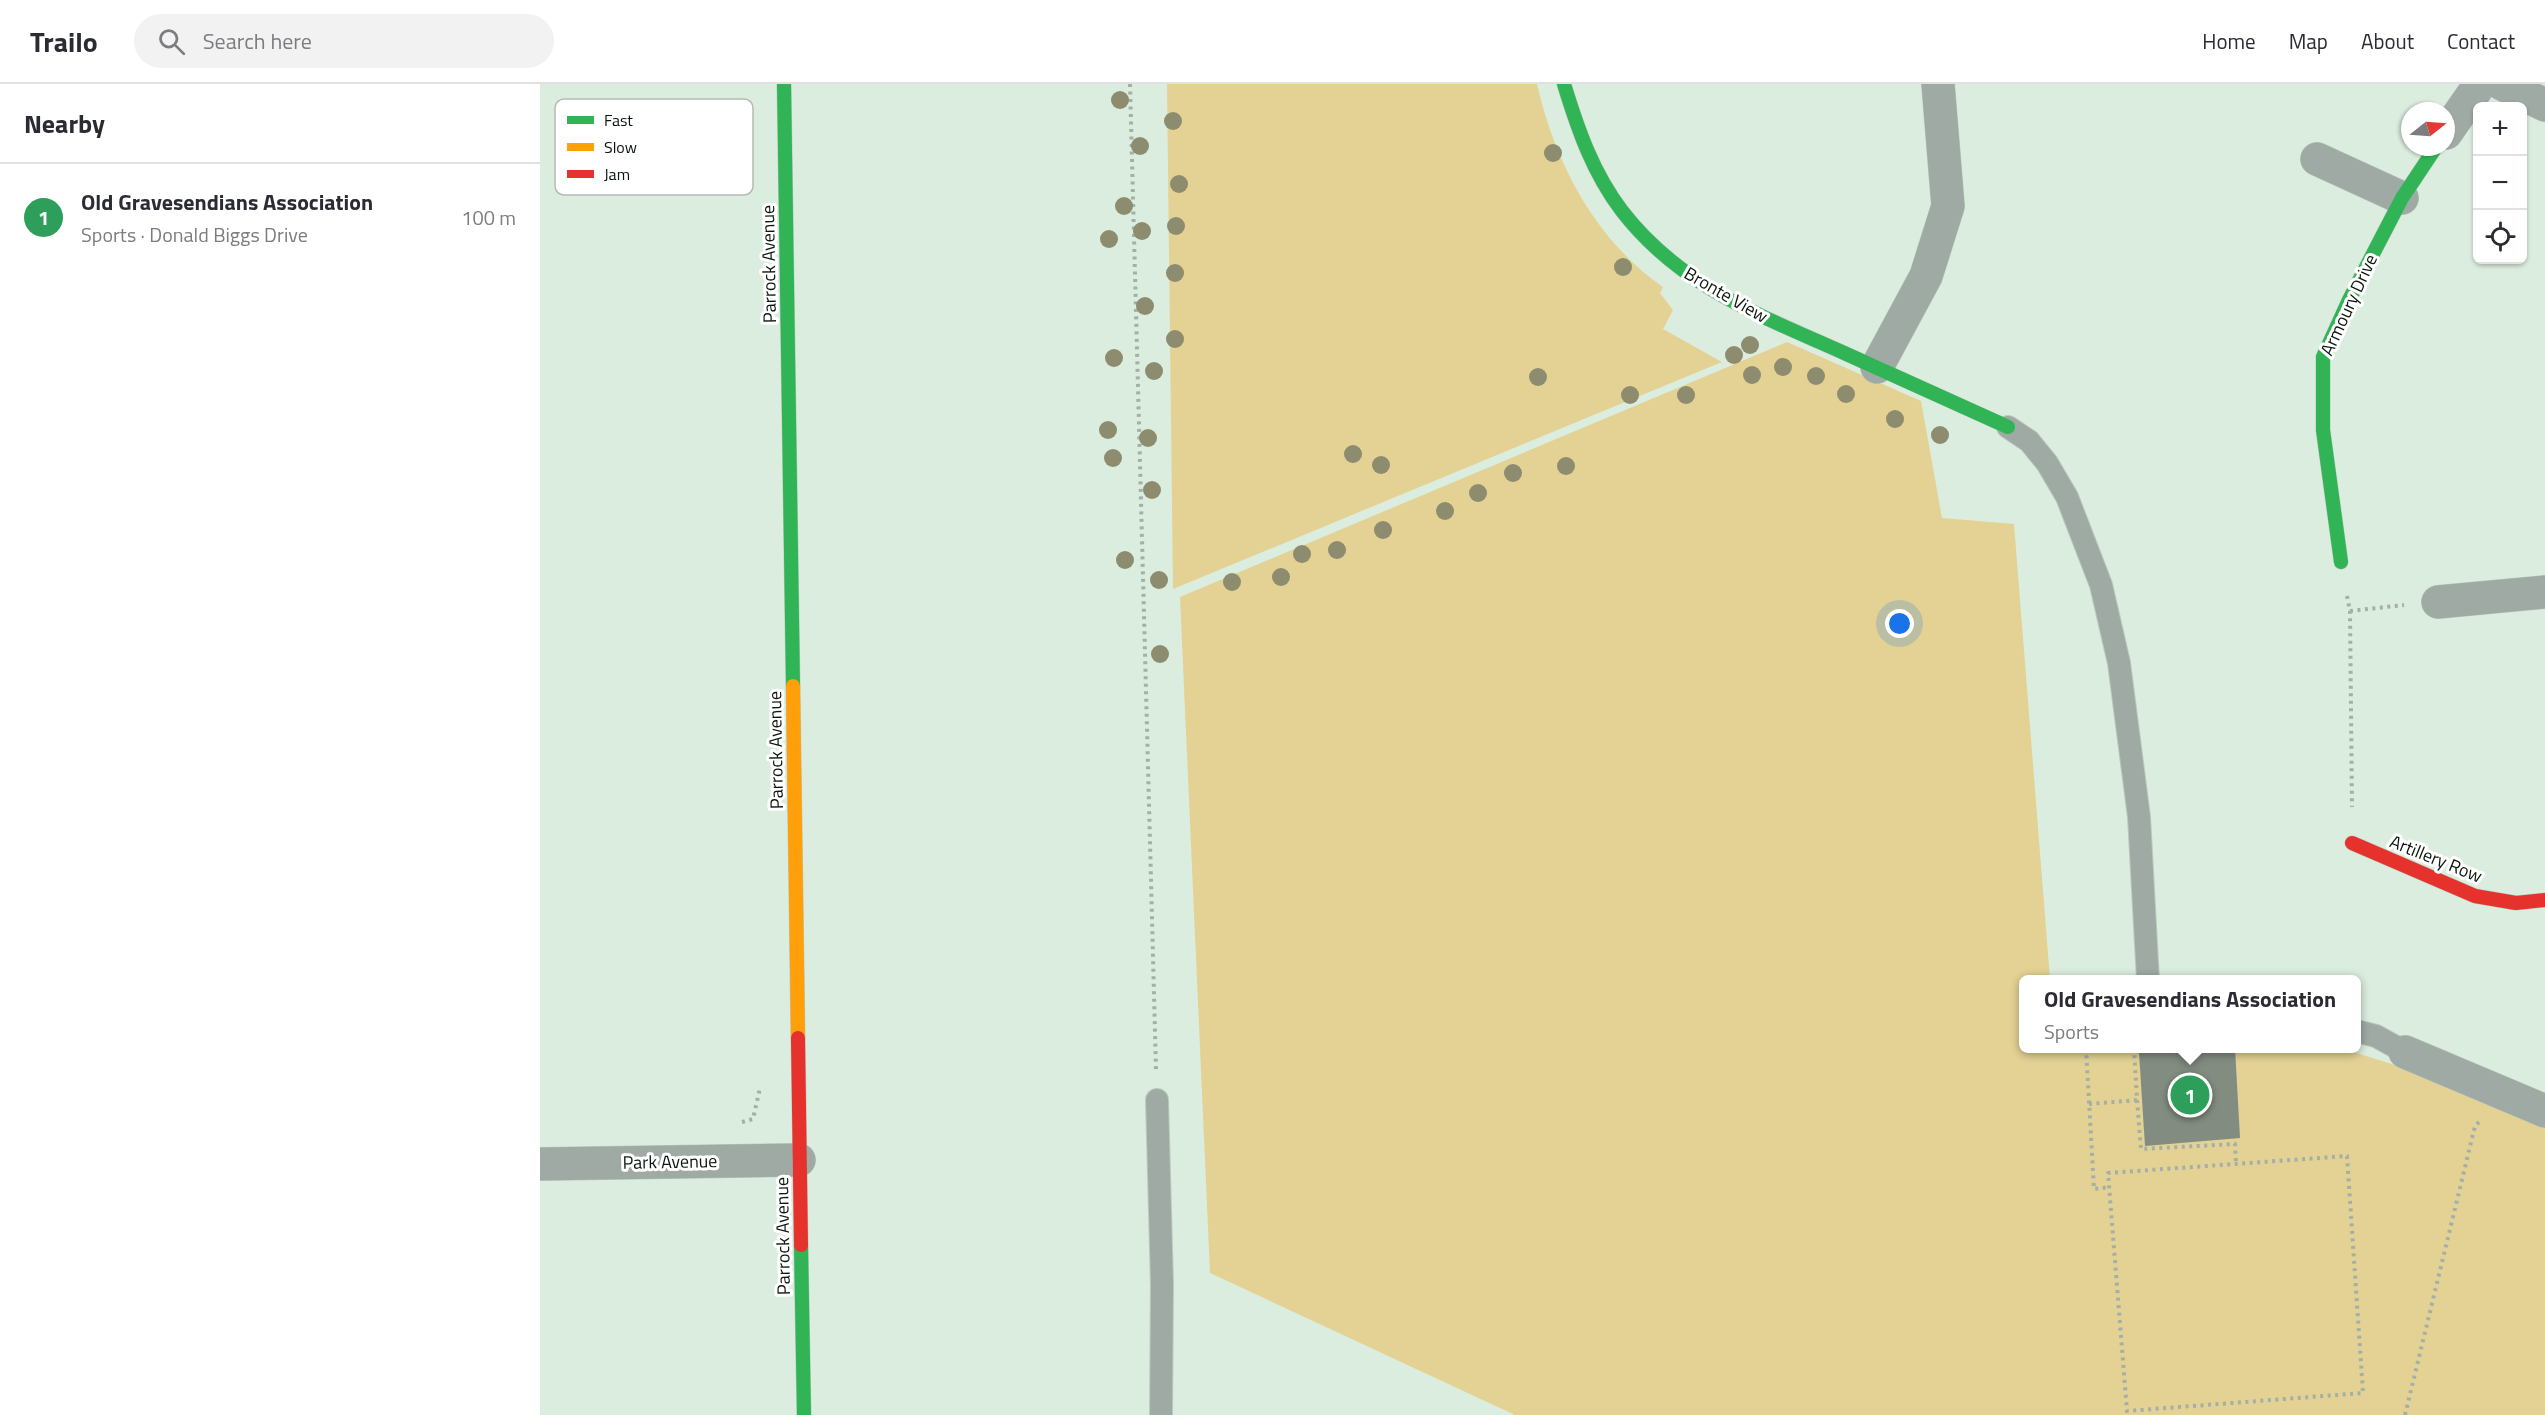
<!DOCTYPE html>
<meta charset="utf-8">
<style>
:root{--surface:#fff;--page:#f2f2f3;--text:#2b2b33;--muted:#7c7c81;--line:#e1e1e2;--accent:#b45309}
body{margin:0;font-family:"Titillium Web",sans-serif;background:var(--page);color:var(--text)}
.controls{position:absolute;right:18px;top:18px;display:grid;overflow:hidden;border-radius:9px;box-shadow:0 2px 4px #0004}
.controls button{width:54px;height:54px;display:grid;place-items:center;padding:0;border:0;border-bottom:2px solid var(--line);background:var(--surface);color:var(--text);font:30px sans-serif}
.compass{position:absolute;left:1861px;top:18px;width:54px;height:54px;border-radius:50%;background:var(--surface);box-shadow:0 2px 4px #0004;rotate:73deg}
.you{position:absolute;left:1360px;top:540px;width:21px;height:21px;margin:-15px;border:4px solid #fff;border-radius:50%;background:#1a73e8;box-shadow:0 0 0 9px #1a73e833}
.badge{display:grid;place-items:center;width:39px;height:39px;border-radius:50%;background:var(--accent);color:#fff;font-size:20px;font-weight:700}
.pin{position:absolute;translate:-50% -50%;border:3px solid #fff;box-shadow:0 2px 6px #0006}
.popup{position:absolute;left:1479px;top:891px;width:342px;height:78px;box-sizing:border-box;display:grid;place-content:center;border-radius:9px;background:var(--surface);filter:drop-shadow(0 2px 4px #0005);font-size:20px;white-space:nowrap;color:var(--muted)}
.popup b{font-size:22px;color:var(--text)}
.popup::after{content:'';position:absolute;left:50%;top:100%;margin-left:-12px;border:12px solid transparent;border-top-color:var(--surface)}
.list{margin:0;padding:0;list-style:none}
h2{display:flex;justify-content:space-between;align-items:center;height:78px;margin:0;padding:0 24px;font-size:26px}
h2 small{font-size:20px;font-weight:400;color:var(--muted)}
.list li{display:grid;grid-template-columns:39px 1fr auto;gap:18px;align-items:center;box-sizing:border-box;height:108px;padding:0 24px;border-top:2px solid var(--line)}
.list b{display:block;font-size:22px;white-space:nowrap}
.list p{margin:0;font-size:20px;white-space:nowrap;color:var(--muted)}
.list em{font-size:20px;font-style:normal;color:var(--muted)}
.icon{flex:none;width:33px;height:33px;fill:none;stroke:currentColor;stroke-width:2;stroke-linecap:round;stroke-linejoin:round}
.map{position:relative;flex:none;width:2005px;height:1331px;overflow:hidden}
header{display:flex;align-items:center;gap:36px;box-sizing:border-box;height:84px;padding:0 30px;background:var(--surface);border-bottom:2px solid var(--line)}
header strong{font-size:28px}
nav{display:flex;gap:33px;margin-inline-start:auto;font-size:21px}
.search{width:420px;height:54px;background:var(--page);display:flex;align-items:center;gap:15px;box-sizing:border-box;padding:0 21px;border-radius:33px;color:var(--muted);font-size:22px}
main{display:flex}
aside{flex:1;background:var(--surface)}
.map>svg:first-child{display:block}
.green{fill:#e3d294}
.building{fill:#828c80}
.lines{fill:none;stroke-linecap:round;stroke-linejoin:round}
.lane-casing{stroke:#bbc9be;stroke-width:24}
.street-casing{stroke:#bbc9be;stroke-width:34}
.fast-casing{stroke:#bbc9be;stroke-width:15}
.slow-casing{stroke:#bbc9be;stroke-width:15}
.jam-casing{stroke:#bbc9be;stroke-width:15}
.path{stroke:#a4afa8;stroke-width:4;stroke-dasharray:3 4.5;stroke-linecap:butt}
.lane{stroke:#a0aaa5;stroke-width:22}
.street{stroke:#a0aaa5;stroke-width:33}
.fast{stroke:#30b455;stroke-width:14}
.slow{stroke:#ff9f0a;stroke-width:14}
.jam{stroke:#e5322d;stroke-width:14}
.tree{fill:#8e8c6e}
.labels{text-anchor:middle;stroke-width:6;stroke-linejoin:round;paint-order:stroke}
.street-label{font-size:18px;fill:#0b160e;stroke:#fff}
.key{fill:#fff;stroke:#b6b9b7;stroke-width:1.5}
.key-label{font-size:16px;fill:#0b160e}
</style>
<header>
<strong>Trailo</strong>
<div class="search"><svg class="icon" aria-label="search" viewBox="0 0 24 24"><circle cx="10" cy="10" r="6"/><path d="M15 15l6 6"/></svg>Search here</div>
<nav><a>Home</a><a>Map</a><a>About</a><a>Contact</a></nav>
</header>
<main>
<aside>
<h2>Nearby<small></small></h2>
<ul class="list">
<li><span class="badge" style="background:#2e9e5b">1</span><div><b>Old Gravesendians Association</b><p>Sports · Donald Biggs Drive</p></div><em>100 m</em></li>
</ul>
</aside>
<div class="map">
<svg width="2005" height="1331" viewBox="0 0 2005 1331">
<rect width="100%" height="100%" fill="#dbeddf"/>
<path class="green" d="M627,0H997C1015,79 1055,156 1123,203L1120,209L1133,226L1123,245L1182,278L633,505Z
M1247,258L1381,317L1402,434L1474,440L1510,895L1484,896V964H1702L1704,969L1804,965L1861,983L2005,1038V1331H975L670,1189L640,513Z"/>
<path class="building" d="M1653,964H1695L1700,1054L1605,1062L1599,969Z"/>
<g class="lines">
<defs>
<path id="lane" d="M1468,343L1489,357L1507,379L1527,413L1561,501L1579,579L1599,733L1608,896
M1816,947L1836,952L1865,968
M617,1016L622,1201L621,1331"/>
<path id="street" d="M1962,0L2005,21
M1906,49L1940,0
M1777,75L1862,114
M1337,283L1386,192L1408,122L1398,0
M1898,518L2005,508
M1865,968L2005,1027
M0,1080L259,1076"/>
<path id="fast" d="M244,0L253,602
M1024,0C1038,46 1053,89 1082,127C1140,202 1219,231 1302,268C1357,293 1413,318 1468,343
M1801,478L1783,346V273L1809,216L1862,114L1896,63
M261,1161L264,1331"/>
<path id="slow" d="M253,602L258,954"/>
<path id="jam" d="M1812,759L1935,812L1976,819L2005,816
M258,954L261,1161"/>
</defs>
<use href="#lane" class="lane-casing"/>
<use href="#street" class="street-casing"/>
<use href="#fast" class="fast-casing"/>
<use href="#slow" class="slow-casing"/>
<use href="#jam" class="jam-casing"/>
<path class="path" d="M590,0L616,986
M1807,512L1810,527L1812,723
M1810,527L1864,521
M1546,964L1554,1105L1570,1103
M1597,1016L1601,1065L1695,1060L1696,1080
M1549,1020L1597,1016L1594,964
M202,1038L213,1035L220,1004
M1807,1072L1823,1309L1587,1327L1568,1089Z
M1865,1331L1935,1042L1939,1038"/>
<use href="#lane" class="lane"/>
<use href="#street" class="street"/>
<use href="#fast" class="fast"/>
<use href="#slow" class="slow"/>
<use href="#jam" class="jam"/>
</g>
<g class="tree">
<circle cx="580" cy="16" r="9"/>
<circle cx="633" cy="37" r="9"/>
<circle cx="600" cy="62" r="9"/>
<circle cx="1013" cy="69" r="9"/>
<circle cx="639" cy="100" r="9"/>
<circle cx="584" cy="122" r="9"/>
<circle cx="636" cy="142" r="9"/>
<circle cx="602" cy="147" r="9"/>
<circle cx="569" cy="155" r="9"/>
<circle cx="1083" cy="183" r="9"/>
<circle cx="635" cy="189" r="9"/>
<circle cx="605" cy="222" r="9"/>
<circle cx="635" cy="255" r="9"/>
<circle cx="1210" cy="261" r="9"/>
<circle cx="1194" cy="271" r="9"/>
<circle cx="574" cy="274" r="9"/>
<circle cx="1243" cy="283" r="9"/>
<circle cx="614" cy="287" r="9"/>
<circle cx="1212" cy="291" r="9"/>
<circle cx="1276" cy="292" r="9"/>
<circle cx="998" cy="293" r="9"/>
<circle cx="1306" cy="310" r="9"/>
<circle cx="1090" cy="311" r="9"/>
<circle cx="1146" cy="311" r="9"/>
<circle cx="1355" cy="335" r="9"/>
<circle cx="568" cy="346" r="9"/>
<circle cx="1400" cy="351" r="9"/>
<circle cx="608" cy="354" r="9"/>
<circle cx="813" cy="370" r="9"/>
<circle cx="573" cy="374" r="9"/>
<circle cx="841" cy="381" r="9"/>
<circle cx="1026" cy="382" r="9"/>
<circle cx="973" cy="389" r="9"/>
<circle cx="612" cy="406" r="9"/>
<circle cx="938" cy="409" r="9"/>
<circle cx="905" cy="427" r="9"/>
<circle cx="843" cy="446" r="9"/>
<circle cx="797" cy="466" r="9"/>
<circle cx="762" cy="470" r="9"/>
<circle cx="585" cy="476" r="9"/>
<circle cx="741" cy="493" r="9"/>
<circle cx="619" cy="496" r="9"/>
<circle cx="692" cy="498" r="9"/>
<circle cx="620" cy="570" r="9"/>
</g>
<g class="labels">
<g class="street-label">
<text transform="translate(229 180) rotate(-91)" y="6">Parrock Avenue</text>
<text transform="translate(1186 211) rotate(30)" y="6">Bronte View</text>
<text transform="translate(1809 221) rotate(-65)" y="6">Armoury Drive</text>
<text transform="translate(236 666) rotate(-91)" y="6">Parrock Avenue</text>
<text transform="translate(1896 775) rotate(22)" y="6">Artillery Row</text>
<text transform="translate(130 1078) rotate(-1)" y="6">Park Avenue</text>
<text transform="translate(243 1152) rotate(-91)" y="6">Parrock Avenue</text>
</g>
</g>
<rect x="15" y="15" width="198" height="96" rx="9" class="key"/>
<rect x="27" y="32" width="27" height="8" fill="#30b455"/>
<rect x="27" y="59" width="27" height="8" fill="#ff9f0a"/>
<rect x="27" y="86" width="27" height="8" fill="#e5322d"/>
<g class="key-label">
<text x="64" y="42">Fast</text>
<text x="64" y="69">Slow</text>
<text x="64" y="96">Jam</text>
</g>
</svg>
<div class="controls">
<button>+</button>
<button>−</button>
<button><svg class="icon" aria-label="locate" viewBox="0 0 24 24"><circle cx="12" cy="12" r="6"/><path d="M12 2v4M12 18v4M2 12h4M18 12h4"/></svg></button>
</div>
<svg class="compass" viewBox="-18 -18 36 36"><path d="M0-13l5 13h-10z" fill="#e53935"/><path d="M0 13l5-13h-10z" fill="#7c7c81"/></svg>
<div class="you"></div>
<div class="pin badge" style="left:1650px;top:1011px;background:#2e9e5b">1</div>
<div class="popup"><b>Old Gravesendians Association</b>Sports</div>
</div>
</main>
